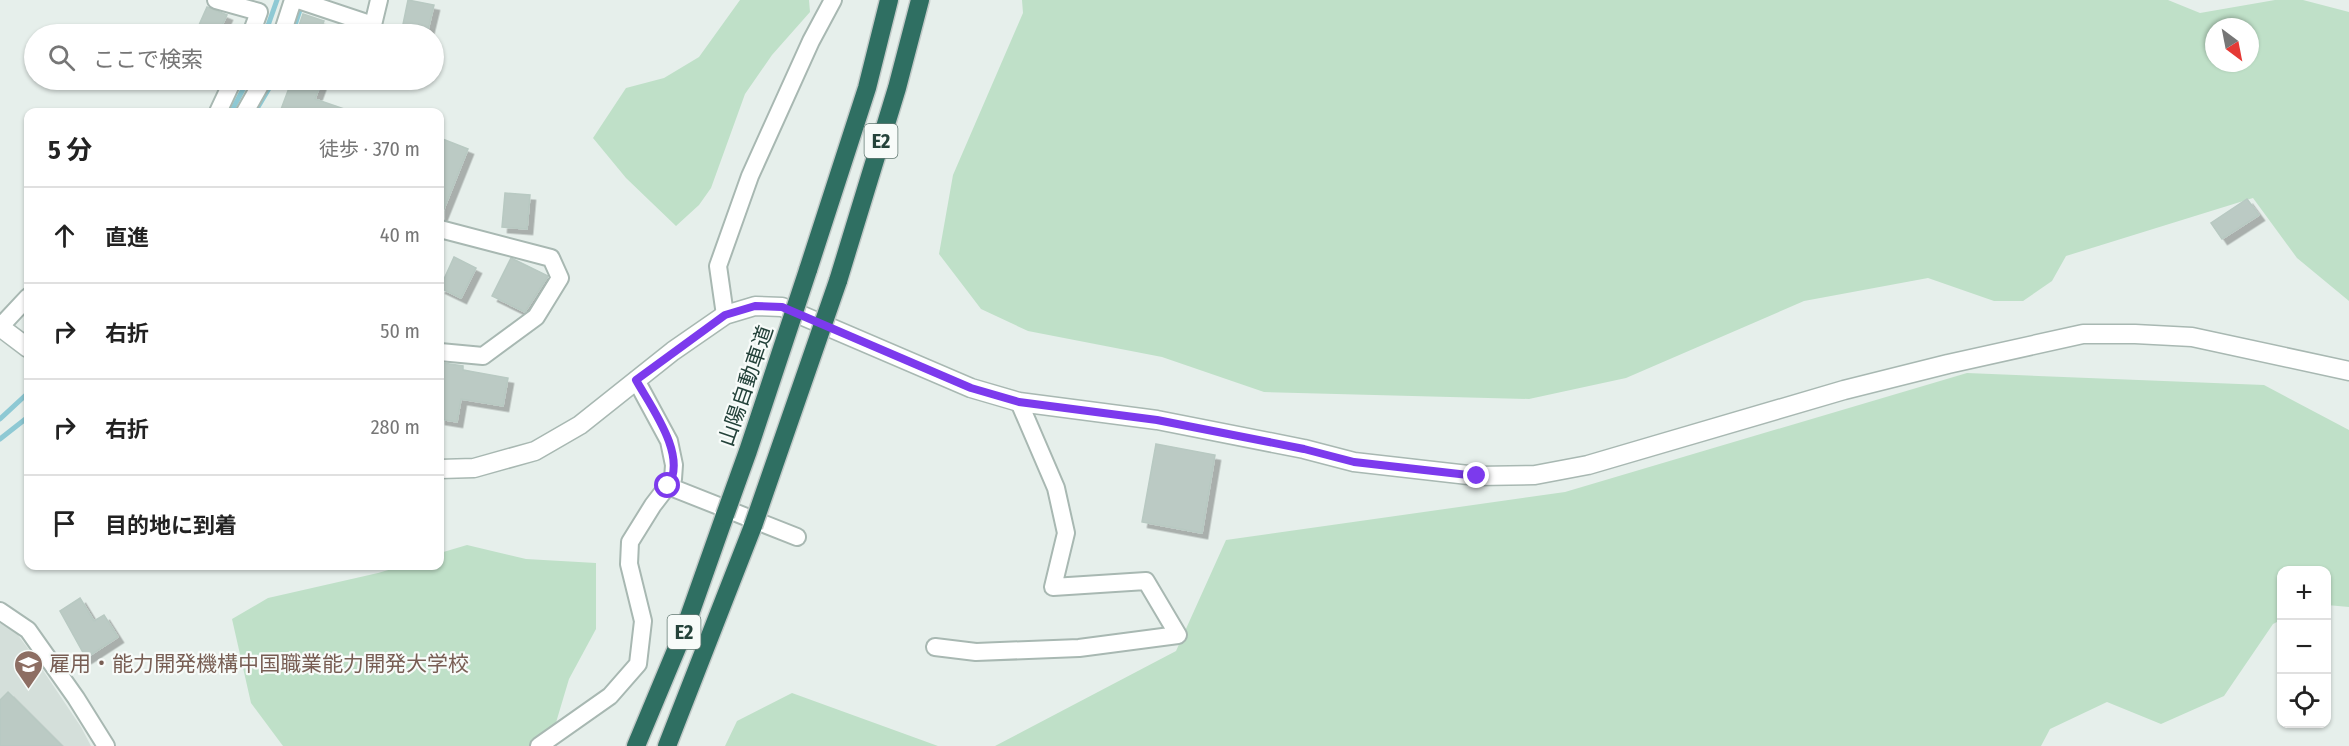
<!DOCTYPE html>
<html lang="ja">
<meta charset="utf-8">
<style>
:root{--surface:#fff;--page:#f6f6f6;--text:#222;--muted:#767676;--line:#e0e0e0}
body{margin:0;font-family:"Fira Sans Condensed","Noto Sans JP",sans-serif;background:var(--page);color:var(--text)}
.controls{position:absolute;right:18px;bottom:18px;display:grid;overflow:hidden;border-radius:12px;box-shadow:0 2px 4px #0004}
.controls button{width:54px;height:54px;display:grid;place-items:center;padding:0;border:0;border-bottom:2px solid var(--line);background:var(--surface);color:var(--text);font:30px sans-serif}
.compass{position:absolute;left:2205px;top:18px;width:54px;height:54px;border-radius:50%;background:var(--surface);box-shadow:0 2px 4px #0004;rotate:148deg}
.stop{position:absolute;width:18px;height:18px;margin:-14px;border:4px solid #7c3aed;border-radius:50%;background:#fff}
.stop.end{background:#7c3aed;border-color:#fff;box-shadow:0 2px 6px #0008}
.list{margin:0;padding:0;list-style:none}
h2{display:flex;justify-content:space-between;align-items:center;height:78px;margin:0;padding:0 24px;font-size:26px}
h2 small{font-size:20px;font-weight:400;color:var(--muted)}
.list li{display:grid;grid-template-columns:39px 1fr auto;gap:18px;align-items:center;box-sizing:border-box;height:96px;padding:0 24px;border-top:2px solid var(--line)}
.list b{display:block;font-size:22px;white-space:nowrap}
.list em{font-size:20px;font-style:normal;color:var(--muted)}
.icon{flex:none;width:33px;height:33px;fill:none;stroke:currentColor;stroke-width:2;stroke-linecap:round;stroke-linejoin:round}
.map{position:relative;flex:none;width:2349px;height:746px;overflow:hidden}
.search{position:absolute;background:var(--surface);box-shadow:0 2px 4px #0004;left:24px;top:24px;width:420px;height:66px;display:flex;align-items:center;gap:15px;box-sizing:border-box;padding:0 21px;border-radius:33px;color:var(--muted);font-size:22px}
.panel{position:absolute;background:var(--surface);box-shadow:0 2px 4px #0004;left:24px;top:108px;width:420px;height:462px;border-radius:12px}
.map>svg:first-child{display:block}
.built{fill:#d4dfda}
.green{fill:#bfe0c8;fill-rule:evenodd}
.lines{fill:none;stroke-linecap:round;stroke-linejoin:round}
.stream{stroke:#8ec9d4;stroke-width:5}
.building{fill:#bbcac4;stroke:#b8c9c2;stroke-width:1.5;filter:url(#shadow)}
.minor-casing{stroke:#a8b8b2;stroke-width:20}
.tertiary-casing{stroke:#a8b8b2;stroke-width:21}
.motorway-casing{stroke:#c2cac8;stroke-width:21}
.minor{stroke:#fff;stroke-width:16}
.tertiary{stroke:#fff;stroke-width:18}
.motorway{stroke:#2f6f62;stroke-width:18}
.motorway-bridge-casing{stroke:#c2cac8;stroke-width:21;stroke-linecap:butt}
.motorway-bridge{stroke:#2f6f62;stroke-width:18}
.route{stroke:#7c3aed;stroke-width:8}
.labels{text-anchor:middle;stroke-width:4.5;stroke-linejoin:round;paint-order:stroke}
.shield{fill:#f7fbf9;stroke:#637a73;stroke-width:1.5}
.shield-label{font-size:20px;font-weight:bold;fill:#24423a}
.street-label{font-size:21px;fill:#24423a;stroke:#f7fbf9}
.education-label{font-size:21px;fill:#785e54;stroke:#f7fbf9;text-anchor:start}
</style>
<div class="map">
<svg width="2349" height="746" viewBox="0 0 2349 746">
<defs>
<filter id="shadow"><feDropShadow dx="5.5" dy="5.5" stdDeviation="0" flood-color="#0004"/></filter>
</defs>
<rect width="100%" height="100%" fill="#e6efeb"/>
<path class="built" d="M0,623L17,634L30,651L81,727L91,746H0Z"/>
<path class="green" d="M740,0H809L810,12L772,55L745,94L711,188L699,205L676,226L626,178L593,138L626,88L664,78L699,57Z
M1022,0H2168L2200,13L2275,0H2303L2349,12V301L2297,258L2253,198L2066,256L2052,281L2023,301H1994L1928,278L1804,301L1626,378L1529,399L1264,392L1162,357L1028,331L981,309L939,254L953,175L1023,13ZM2214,27H2250V63H2214Z
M1967,373L2264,385L2349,430V607L2327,605L2326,570H2282L2281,620L2273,624L2224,696L2161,724L2107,702L2050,729L2041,746H995L1176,651L1226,540L1565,492Z
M467,545L526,559L596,563V629L569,679L549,746H283L251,703L232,619L268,598L378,573L402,566H440V553Z
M792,693L938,746H725L737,721Z"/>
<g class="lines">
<path class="stream" d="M265,34L277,0
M292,34L302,4
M231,112L248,80
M255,112L274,80
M0,419L28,393
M0,439L28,417"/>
</g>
<path class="building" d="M408,0L434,5L427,34H401Z
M207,7L227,15L218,34H195Z
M303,14L324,21L319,34H296Z
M292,80H322L315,99L347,110L346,112H280Z
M440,138L468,149L440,219Z
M505,193L530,195L527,229L502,227Z
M2247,199L2259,215L2222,239L2211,223Z
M454,257L476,268L461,298L440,288Z
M511,258L548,276L525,312L492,296Z
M443,363L463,366V370L508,378L503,406L461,399L457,422L440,419V382Z
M1156,444L1215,455L1202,533L1142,522Z
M80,598L94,621L104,615L118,637L86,658L60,611Z
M8,692L62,746H0V700Z"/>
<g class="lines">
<defs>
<path id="minor" d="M216,0L259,12L251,34
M298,0L373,25L379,0
M282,34L293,0
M218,112L233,80
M245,112L263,80
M440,229L551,258L560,278L536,317L483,356L440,352
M725,315L718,266L750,176L811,41L833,0
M0,327L28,297
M668,486L797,537
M0,611L28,630L76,698L106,746
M935,647L976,652L1079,648L1178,635L1146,581L1053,587L1066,533L1056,488L1019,402
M539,746L610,696L638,664L643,621L629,564L630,542L653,505L673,479L674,465L669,441L636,380"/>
<path id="tertiary" d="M0,327L28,348
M440,469L474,468L535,451L580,425L673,351L725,315L755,306L782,307L971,388L1019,402L1157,420L1304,449L1354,462L1477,476L1535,475L1588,465L1844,390L1948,364L2083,334H2135L2192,337L2349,371"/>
<path id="motorway" d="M808,270L867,88L889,0
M838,281L897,88L920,0
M636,746L684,631L725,515
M667,746L753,526"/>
</defs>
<use href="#minor" class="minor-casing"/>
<use href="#tertiary" class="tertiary-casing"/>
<use href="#motorway" class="motorway-casing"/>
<use href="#minor" class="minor"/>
<use href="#tertiary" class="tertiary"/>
<use href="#motorway" class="motorway"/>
<defs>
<path id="motorway-bridge" d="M725,515L748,451L808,270
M753,526L838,281"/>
</defs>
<use href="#motorway-bridge" class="motorway-bridge-casing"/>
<use href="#motorway-bridge" class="motorway-bridge"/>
</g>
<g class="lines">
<path class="route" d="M668,486C688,456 651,407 636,380L725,315L755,306L782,307L971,388L1019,402L1157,420L1304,449L1354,462L1477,476"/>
</g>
<defs>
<symbol id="university-pin" viewBox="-11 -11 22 30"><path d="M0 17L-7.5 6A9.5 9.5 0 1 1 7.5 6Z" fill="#8d6e63" stroke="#f7fbf9"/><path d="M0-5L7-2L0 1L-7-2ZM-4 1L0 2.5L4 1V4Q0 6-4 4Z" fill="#fff"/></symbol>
</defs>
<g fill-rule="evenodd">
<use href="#university-pin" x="12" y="648" width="33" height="45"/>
</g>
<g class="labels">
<g class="shield">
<rect x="864.5" y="124" width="33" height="34" rx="4.5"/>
<rect x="667.5" y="615" width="33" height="34" rx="4.5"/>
</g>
<g class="shield-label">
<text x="881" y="148">E2</text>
<text x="684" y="639">E2</text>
</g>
<g class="street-label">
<text transform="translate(746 386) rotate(-71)" y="7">山陽自動車道</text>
</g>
<g class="education-label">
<text x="49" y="671">雇用・能力開発機構中国職業能力開発大学校</text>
</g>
</g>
</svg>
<div class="controls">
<button>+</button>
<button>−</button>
<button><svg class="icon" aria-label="locate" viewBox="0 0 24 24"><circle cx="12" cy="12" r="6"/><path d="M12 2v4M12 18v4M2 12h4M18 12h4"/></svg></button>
</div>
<svg class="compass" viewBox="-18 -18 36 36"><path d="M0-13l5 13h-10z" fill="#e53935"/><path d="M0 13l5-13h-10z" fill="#767676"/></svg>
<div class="stop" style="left:668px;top:486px"></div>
<div class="stop end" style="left:1477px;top:476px"></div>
<div class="search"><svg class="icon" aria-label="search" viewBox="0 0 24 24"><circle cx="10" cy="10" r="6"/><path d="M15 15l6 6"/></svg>ここで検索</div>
<section class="panel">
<h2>5 分<small>徒歩 · 370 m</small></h2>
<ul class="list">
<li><svg class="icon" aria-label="ahead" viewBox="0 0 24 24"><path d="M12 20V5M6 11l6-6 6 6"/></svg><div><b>直進</b></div><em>40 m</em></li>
<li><svg class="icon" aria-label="right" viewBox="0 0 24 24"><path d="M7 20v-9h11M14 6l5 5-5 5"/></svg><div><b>右折</b></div><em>50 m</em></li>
<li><svg class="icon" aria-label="right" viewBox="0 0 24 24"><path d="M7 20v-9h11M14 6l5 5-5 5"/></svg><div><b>右折</b></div><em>280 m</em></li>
<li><svg class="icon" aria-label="arrive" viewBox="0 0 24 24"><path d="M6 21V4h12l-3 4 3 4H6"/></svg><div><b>目的地に到着</b></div></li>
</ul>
</section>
</div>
